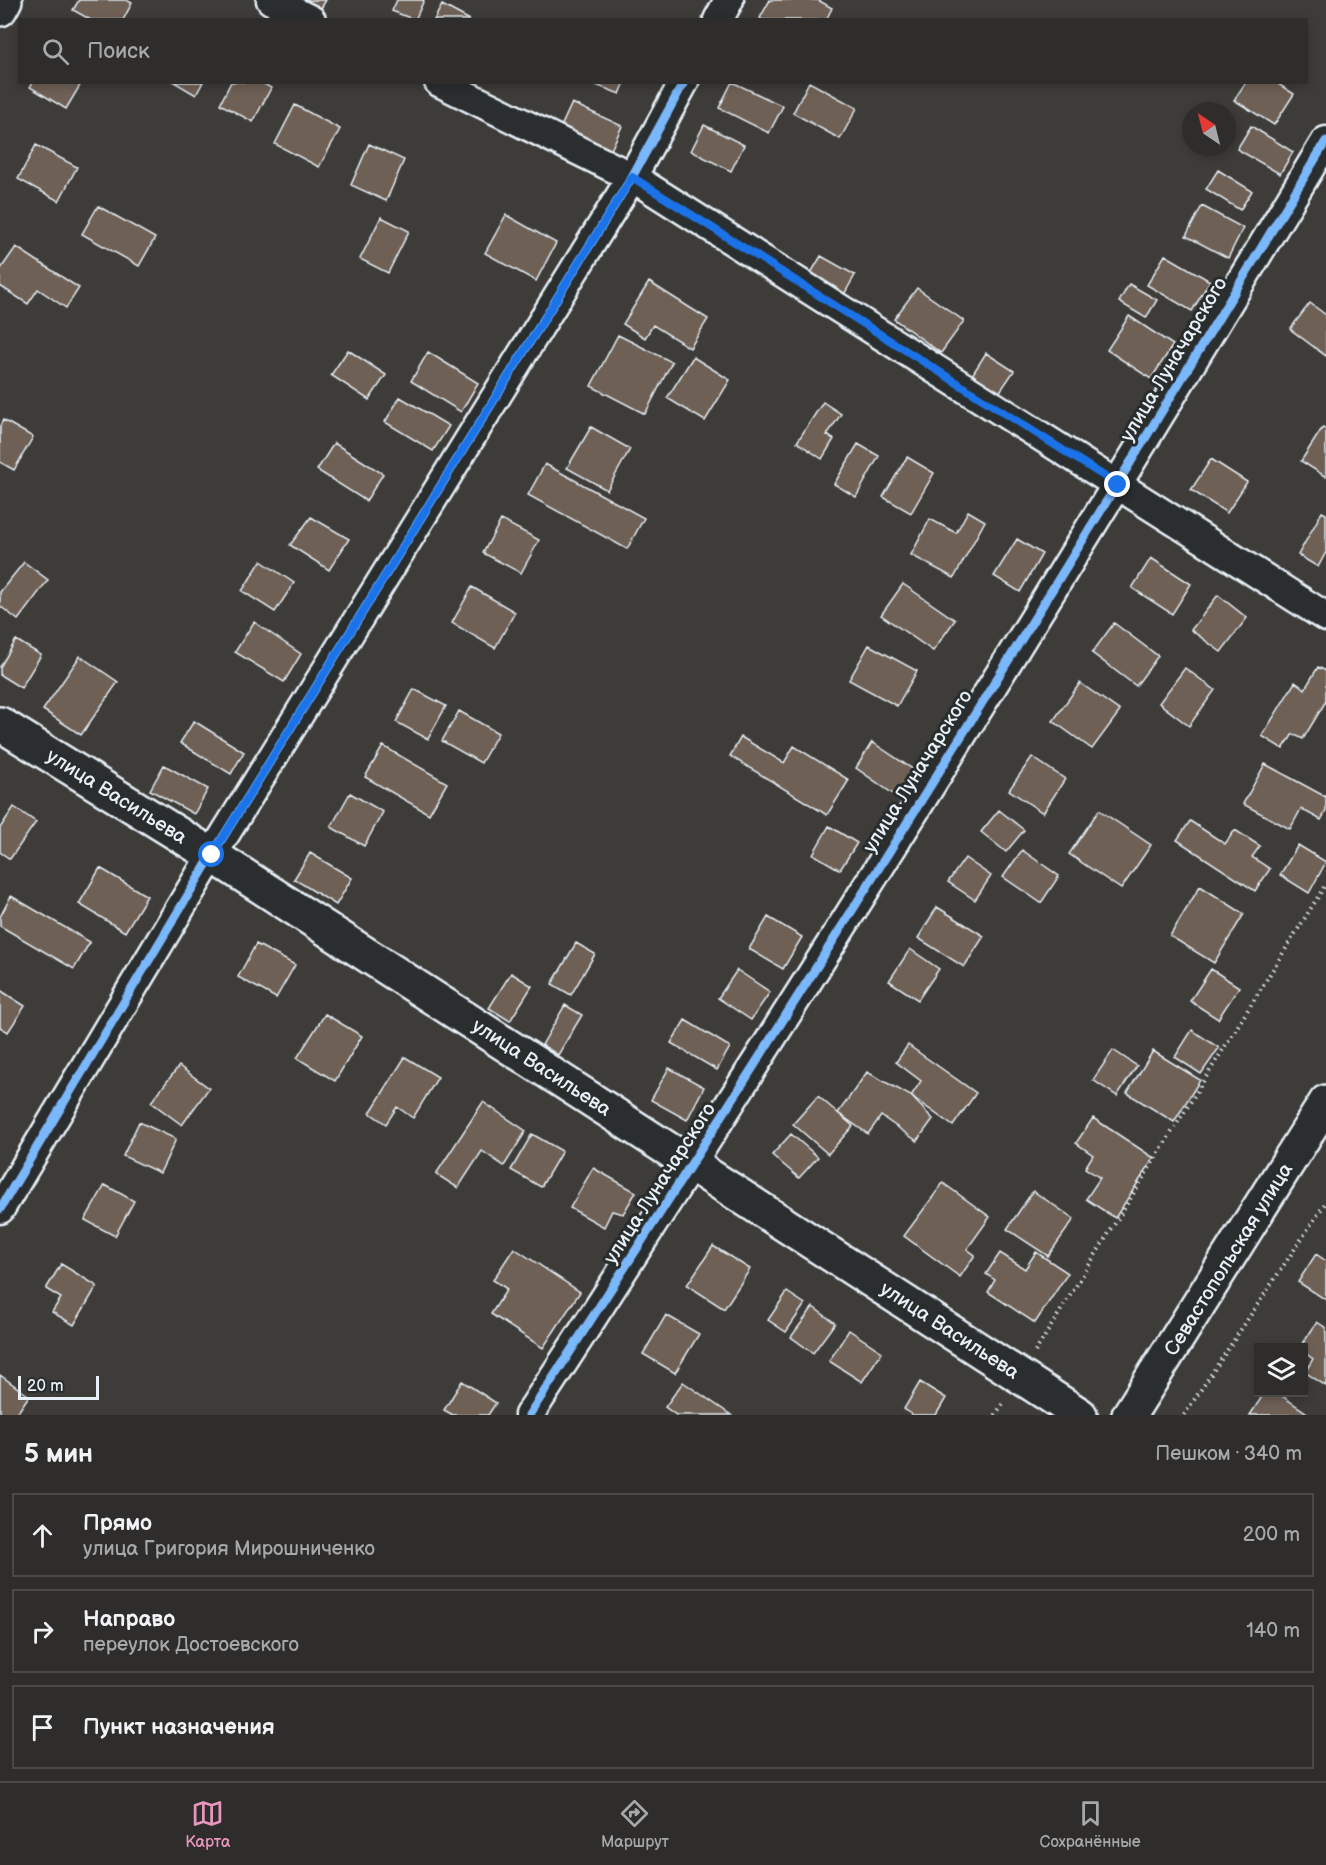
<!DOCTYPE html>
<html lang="ru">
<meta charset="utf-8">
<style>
:root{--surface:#2e2d2b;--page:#363533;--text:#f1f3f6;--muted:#a7a8a9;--line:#494947;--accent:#e797bd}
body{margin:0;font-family:"Balsamiq Sans",sans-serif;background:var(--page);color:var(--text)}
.controls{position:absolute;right:18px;bottom:18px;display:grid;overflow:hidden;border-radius:0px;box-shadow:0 3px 9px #0003}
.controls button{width:54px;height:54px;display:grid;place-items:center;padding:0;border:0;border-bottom:2px solid var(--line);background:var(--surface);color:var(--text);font:30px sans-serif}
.compass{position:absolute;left:1182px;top:102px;width:54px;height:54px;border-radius:50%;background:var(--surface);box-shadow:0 3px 9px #0003;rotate:325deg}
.scale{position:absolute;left:18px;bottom:15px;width:81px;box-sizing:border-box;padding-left:6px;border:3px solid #e8f1f8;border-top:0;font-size:16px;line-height:21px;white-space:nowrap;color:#e8f1f8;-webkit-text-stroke:4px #2a2d2e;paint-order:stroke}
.stop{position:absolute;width:18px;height:18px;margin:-14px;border:4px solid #1a73e8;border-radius:50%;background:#fff}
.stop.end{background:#1a73e8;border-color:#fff;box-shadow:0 2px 6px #0008}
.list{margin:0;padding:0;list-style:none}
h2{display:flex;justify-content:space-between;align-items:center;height:78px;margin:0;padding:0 24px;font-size:26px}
h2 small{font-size:20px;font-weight:400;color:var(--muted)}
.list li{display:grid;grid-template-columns:39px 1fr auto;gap:18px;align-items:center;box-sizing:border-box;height:84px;margin:0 12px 12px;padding:0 12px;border:2px solid var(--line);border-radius:0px}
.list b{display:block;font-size:22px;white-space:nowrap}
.list p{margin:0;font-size:20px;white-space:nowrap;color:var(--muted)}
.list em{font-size:20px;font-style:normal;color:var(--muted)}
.icon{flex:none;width:33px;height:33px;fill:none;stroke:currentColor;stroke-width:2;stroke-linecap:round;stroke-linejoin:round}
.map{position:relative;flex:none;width:1326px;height:1415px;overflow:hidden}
.search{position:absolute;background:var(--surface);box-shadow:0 3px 9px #0003;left:18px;right:18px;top:18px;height:66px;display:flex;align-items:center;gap:15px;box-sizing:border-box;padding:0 21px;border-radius:0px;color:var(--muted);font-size:22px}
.sheet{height:366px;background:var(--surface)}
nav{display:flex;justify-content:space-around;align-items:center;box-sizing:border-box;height:84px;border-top:2px solid var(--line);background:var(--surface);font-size:16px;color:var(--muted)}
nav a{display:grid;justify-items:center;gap:3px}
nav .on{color:var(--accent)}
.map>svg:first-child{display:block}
.building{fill:#6e6054;stroke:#e8f1f8;stroke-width:1.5}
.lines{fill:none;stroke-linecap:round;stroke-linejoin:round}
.street-casing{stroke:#e8f1f8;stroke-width:33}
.secondary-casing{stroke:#e8f1f8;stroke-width:38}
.path{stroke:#e8f1f8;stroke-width:4;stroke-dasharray:1.5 4.5;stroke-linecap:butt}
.street{stroke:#2a2d2e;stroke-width:28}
.secondary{stroke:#2a2d2e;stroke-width:33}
.cycleway-casing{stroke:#2a2d2e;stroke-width:13}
.cycleway{stroke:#7ab7fb;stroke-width:9}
.route{stroke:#1a73e8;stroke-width:8}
.labels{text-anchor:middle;stroke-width:6;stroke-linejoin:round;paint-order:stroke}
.street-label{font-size:20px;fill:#e8f1f8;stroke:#2a2d2e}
</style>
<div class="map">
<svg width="1326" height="1415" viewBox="0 0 1326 1415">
<rect width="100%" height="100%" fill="#3e3c39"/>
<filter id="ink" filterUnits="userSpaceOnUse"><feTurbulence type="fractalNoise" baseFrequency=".0167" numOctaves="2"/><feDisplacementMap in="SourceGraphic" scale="12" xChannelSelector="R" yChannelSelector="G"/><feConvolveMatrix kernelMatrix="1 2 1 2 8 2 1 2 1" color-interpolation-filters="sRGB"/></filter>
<g filter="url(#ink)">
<path class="building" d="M79,0H126L132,3L123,20H91L73,10Z
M296,0H326L318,13Z
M397,0H424L415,20L392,11Z
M770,0H818L832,8L826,20H763L760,18Z
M442,5L470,20H434Z
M33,82H82L66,109L30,87Z
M174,82H203L196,95Z
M231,82H261L271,88L253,122L220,104Z
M588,82H625L620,94Z
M732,82L783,106L769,133L719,108Z
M809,82L857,108L840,139L793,113Z
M1246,82H1275L1294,94L1274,125L1234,100Z
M572,103L622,126L610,152L560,129Z
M295,105L340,129L319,167L275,144Z
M704,125L744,145L731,171L691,151Z
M1251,126L1293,152L1280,174L1237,149Z
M369,144L404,160L386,201L351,185Z
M36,145L77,167L59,201L18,179Z
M1218,170L1252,191L1240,210L1206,189Z
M98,206L155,238L139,266L82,234Z
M1202,206L1243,228L1228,258L1186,236Z
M506,215L556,243L536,281L485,253Z
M381,217L409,231L388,273L360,259Z
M16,247L79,288L66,308L38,289L28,304L0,286V270Z
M1165,255L1210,281L1192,311L1147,285Z
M821,256L855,275L842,298L808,278Z
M649,282L708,319L690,348L653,325L645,338L623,324Z
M1129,284L1157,300L1146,318L1119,302Z
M917,288L964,321L941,353L894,319Z
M1310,303L1326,315V356L1290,329Z
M1129,316L1173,345L1151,379L1107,350Z
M618,335L672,362L645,414L591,386Z
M348,350L386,375L369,400L331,375Z
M428,352L478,383L461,412L411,381Z
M986,353L1014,371L999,393L972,375Z
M693,357L730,380L705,421L667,398Z
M400,397L449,426L433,451L385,422Z
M823,402L841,414L827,435L834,439L822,459L797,442Z
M3,420L33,437L14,470L0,462V426Z
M591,427L630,449L607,490L567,468Z
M1323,427L1326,430V477L1301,461Z
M334,443L383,474L366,501L317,470Z
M858,444L879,456L856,497L834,484Z
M907,457L934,473L911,513L883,497Z
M1211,459L1247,482L1227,513L1191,490Z
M545,464L644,518L627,549L528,495Z
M968,511L985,521L954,578L911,555L930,519L956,533Z
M1322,512L1326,514V552L1318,567L1298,555Z
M311,517L349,539L329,570L290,545Z
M501,520L539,540L521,573L483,553Z
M1017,539L1042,554L1020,592L994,576Z
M1151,558L1191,584L1172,614L1132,588Z
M261,561L294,583L275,612L242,591Z
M24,562L48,580L18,620L0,606V592Z
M903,584L955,620L933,651L881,615Z
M472,587L515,612L495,648L452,623Z
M1218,595L1247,618L1221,652L1191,630Z
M254,622L301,654L284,682L235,652Z
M1114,623L1158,656L1136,686L1092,653Z
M16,640L41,655L21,688L0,675V667Z
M869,645L917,671L897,706L849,680Z
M80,656L118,682L81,735L43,710Z
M1318,667L1326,671V701L1303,739L1293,734L1283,749L1262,736L1295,682L1305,689Z
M1185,668L1215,690L1189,726L1159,703Z
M1080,683L1120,711L1092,749L1053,721Z
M414,689L446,706L428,739L396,722Z
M459,711L498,733L481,763L442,741Z
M194,721L244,752L231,774L180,743Z
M741,737L784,763L794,746L849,780L827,815L730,756Z
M872,742L917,772L899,798L856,768Z
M383,746L447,783L429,814L365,777Z
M1032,757L1065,779L1043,813L1009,790Z
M1265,764L1326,797V811L1321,820L1301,809L1290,829L1243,804Z
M164,765L208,789L194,814L150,790Z
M350,793L383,812L364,846L331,827Z
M14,807L36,822L10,859L0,852V828Z
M999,810L1024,830L1006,852L981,832Z
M1099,810L1151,845L1121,889L1069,854Z
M1190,821L1225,844L1235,830L1260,846L1252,857L1270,869L1255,891L1177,840Z
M829,826L857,843L840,870L813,854Z
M1298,845L1326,862L1309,893L1280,875Z
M1022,850L1059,876L1041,903L1003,877Z
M310,853L352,878L336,905L294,879Z
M965,858L991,876L975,900L948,882Z
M100,868L147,896L125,932L79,904Z
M1200,886L1244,914L1214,963L1170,936Z
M11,896L90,942L74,969L0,926V917Z
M937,907L984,936L964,967L918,938Z
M768,917L802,937L783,969L749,949Z
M576,943L595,954L571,995L552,984Z
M256,944L295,965L276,998L238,977Z
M910,949L939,969L918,1000L889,981Z
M1211,969L1239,987L1218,1019L1190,1001Z
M737,970L770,992L751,1020L718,998Z
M511,973L532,986L510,1021L489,1008Z
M0,990L25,1006L8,1032L0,1027Z
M565,1005L582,1015L558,1055L542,1045Z
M325,1014L362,1036L335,1081L297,1058Z
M685,1020L730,1047L717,1070L671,1043Z
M1192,1030L1219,1048L1201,1074L1175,1057Z
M908,1045L976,1093L953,1126L911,1096L921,1081L896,1062Z
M1113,1050L1137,1066L1117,1096L1093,1080Z
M1153,1051L1200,1080L1174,1122L1127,1093Z
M405,1057L438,1077L413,1118L397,1107L386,1124L370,1113Z
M179,1066L209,1088L182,1125L151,1102Z
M669,1068L704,1087L687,1120L651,1100Z
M867,1072L911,1096L933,1119L917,1141L881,1116L868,1134L838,1113Z
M818,1096L853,1126L828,1154L793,1124Z
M483,1102L526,1131L504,1166L482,1151L458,1188L436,1174Z
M1093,1118L1154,1158L1115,1218L1086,1199L1100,1178L1085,1168L1093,1155L1076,1143Z
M139,1122L176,1139L160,1173L123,1156Z
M532,1134L562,1151L541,1187L511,1170Z
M791,1134L818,1157L799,1178L772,1155Z
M593,1168L636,1192L623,1214L612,1211L604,1227L570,1208Z
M943,1183L990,1217L967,1249L975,1255L960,1277L904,1236Z
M105,1185L134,1201L115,1236L85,1220Z
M1033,1191L1074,1219L1048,1256L1007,1229Z
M713,1246L750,1269L724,1309L687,1285Z
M514,1248L580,1292L543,1348L491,1314L507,1289L493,1280Z
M1036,1252L1068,1273L1035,1323L988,1292L995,1280L986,1274L1000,1253L1025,1269Z
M1316,1254L1326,1261V1300L1298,1282Z
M61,1264L97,1286L74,1325L52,1312L61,1298L46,1289Z
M787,1292L805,1304L786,1332L768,1320Z
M813,1307L835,1323L813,1353L791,1337Z
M666,1315L699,1334L675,1373L643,1354Z
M1317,1322L1326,1328V1386L1305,1372L1313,1359L1304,1352V1348H1300Z
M849,1330L882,1352L862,1382L829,1361Z
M0,1375L29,1396L16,1415H0Z
M462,1381L496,1403L488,1415H453L444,1410Z
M683,1382L731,1415H676L665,1407Z
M920,1382L946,1398L936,1415H913L904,1409Z
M1265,1392H1276L1310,1415H1250Z"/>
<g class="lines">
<defs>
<path id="street" d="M271,0L311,20
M718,20L729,0
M439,82L632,177L1326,617
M0,1209L212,855L632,177L684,82
M529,1415C803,995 1067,570 1326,141"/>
<path id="secondary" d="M0,9L5,0
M0,724L212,855L1080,1415
M1129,1415L1326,1102"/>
</defs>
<use href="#street" class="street-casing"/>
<use href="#secondary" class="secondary-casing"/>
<path class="path" d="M1035,1352L1326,884
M995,1415L1004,1402
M1184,1415L1326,1202"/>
<use href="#street" class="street"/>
<use href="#secondary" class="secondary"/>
<defs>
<path id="cycleway" d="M0,1209L212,855L632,177L684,82
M529,1415C803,995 1067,570 1326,141"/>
</defs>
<use href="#cycleway" class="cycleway-casing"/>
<use href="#cycleway" class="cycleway"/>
</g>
</g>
<g class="lines" filter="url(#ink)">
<path class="route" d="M212,855L632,177L1118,485"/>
</g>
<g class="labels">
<g class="street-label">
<text transform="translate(1173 359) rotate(-59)" y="7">улица Луначарского</text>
<text transform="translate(917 771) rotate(-58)" y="7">улица Луначарского</text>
<text transform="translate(117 796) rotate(32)" y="7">улица Васильева</text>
<text transform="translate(542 1067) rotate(33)" y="7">улица Васильева</text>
<text transform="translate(659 1183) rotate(-57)" y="7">улица Луначарского</text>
<text transform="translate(1228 1259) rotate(-58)" y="7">Севастопольская улица</text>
<text transform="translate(950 1330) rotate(33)" y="7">улица Васильева</text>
</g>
</g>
</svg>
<div class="controls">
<button><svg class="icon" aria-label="layers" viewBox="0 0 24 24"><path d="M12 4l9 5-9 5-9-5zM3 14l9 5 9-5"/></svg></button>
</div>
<svg class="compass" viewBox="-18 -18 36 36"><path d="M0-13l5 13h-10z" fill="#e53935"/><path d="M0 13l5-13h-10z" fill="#a7a8a9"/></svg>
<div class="scale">20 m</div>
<div class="stop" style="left:212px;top:855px"></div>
<div class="stop end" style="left:1118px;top:485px"></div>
<div class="search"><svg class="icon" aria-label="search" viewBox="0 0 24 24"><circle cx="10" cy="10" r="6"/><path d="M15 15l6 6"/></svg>Поиск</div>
</div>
<section class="sheet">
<h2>5 мин<small>Пешком · 340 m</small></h2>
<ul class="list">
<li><svg class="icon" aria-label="ahead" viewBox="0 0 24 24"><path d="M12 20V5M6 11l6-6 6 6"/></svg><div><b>Прямо</b><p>улица Григория Мирошниченко</p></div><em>200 m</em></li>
<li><svg class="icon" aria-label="right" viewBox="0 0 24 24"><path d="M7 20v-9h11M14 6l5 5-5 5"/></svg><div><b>Направо</b><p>переулок Достоевского</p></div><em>140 m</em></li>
<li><svg class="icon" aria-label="arrive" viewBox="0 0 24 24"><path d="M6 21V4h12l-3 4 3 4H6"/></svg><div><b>Пункт назначения</b></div></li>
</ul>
</section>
<nav>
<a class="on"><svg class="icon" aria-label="map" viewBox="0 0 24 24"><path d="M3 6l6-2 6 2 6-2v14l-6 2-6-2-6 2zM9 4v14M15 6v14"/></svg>Карта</a>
<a><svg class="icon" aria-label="directions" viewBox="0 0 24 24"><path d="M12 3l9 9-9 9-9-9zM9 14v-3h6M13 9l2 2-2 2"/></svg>Маршрут</a>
<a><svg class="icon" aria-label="saved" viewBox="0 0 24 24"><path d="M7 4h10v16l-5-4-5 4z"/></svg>Сохранённые</a>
</nav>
